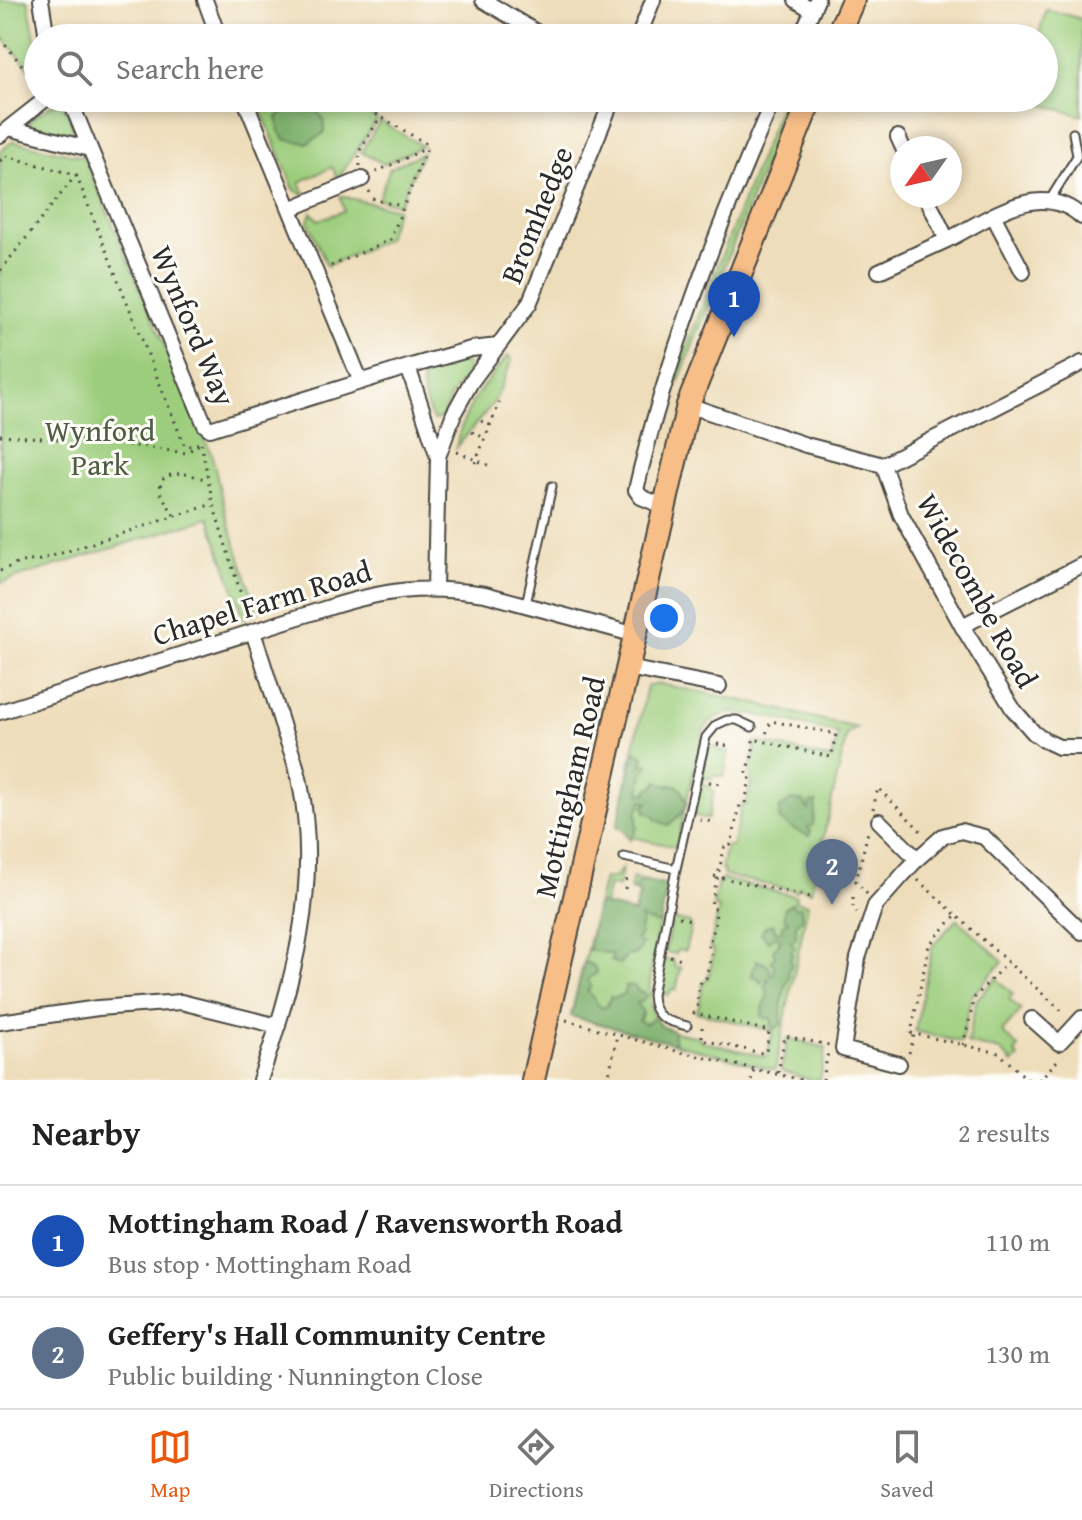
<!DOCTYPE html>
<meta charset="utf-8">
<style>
:root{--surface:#fff;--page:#f2f2f2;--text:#222;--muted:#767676;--line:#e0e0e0;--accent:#ea580c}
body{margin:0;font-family:"Gentium Book Plus",serif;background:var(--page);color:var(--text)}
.compass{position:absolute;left:890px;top:136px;width:72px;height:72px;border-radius:50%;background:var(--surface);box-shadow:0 4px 12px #0003;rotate:236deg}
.you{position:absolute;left:664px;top:618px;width:28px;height:28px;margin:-20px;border:6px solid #fff;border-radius:50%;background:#1a73e8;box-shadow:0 0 0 12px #1a73e833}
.badge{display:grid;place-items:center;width:52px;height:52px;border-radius:50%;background:var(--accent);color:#fff;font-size:26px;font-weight:700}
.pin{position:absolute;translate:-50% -66px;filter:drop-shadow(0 2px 4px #0008)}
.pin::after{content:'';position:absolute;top:42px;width:28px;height:24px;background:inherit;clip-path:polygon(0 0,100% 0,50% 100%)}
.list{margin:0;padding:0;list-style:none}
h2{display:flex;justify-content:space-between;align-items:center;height:104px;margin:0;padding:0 32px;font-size:34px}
h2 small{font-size:26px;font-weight:400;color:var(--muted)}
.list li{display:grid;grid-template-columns:52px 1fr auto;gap:24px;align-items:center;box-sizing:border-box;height:112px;padding:0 32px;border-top:2px solid var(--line)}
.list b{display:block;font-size:30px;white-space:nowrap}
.list p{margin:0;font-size:26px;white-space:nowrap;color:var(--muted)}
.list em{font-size:26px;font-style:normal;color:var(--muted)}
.icon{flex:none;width:44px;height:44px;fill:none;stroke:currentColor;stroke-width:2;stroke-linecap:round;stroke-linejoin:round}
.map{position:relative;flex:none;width:1082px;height:1080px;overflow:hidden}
.search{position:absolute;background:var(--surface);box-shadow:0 4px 12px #0003;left:24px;right:24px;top:24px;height:88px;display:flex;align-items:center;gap:20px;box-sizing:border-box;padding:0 28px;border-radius:44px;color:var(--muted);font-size:30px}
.sheet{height:328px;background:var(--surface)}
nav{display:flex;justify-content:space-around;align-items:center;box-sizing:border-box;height:112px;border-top:2px solid var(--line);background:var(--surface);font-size:22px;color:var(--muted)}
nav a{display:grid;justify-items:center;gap:4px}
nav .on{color:var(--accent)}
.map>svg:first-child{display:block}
.green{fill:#9ccd7c;stroke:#647c54;stroke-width:2}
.forest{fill:#7db06c;stroke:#546e4c;stroke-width:2}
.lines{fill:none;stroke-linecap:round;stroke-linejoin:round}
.lane-casing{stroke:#484640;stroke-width:11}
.street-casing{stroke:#484640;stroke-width:18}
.primary-casing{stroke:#484640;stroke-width:26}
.path{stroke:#484640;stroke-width:3;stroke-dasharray:2 6;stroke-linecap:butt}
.lane{stroke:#fff;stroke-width:7}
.street{stroke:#fff;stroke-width:14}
.primary{stroke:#f7be88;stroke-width:22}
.labels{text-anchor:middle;stroke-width:6;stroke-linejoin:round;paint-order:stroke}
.street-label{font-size:30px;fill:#2b2b2b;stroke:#fdfcf7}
.park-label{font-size:30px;fill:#4d5c43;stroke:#fdfcf7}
</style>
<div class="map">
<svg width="1082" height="1080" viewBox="0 0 1082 1080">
<rect width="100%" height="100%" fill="#fdfcf7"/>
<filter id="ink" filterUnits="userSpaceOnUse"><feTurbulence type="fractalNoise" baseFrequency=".0125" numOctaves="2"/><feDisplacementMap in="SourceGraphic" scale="16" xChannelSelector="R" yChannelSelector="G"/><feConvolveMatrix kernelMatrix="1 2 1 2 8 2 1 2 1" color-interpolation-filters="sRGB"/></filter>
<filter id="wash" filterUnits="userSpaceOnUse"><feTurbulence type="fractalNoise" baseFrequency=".006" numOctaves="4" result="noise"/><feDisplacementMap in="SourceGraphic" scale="32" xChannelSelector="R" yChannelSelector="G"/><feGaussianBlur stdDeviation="1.8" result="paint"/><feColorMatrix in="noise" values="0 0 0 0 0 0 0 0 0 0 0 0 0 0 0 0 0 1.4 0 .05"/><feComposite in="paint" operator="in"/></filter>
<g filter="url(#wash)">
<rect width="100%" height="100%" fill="#eeddba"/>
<path class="green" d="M0,0H28L38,53V79L0,34Z
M1046,9L1082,19V116L1021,98H1044V38H1038Z
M256,98H343L377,119L338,179L332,167L300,182L305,194H301L294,189Z
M783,98H791L679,380L672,391L669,392Z
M57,102C67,107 75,124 72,135L67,137L28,128L30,120Z
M380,121L422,146L384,164L361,152Z
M13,141L84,157L212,456L226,515L258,613L244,618L209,518L0,583V152Z
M422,153L399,204L378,199L390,168Z
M340,196L397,209L387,237L383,241L327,266L308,222L311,212L318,220L344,211Z
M508,356L512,360L495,401L456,448C462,410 483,385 508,356Z
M455,358L463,359L468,365V371L450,397L443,418L433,420C425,404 417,383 426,367Z
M660,684L744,701L857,728L847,734L811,891L799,887L797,891L723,875L724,871L721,870L726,846L732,847L742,805H746L752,779L749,772L755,752L754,741L832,759L838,733C812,728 755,711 732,713C718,714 708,722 702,734L676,847L627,836L624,830L617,827L647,686Z
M708,745L719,747V751L729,752L724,777L714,775L712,779L702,777Z
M700,783L711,785L710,789L714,791L708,819L693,815Z
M622,869L618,887L609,885L604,905L634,913L640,893L630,890L633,878L667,886C662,915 637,1002 658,1023C668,1033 687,1034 700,1037V1041L767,1057L773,1031L696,1012L700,1003L703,983L708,979L714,952L710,947L719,908L713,906L718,883H721L722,879L796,896L795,901L808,904L775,1070L571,1016L604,878H614Z
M672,919L690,923L691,926L685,951L677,950L676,954L665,952Z
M957,919L1003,961L971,997L961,1042L915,1031L933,945Z
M664,959L674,961V965L677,968L681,967L676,991L672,989L668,995L658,993Z
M996,978L1013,994L1009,999L1021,1010L1002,1032L1019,1048L1015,1053L1019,1057L1013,1063L1000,1051L967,1043L977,999Z
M788,1038L826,1048L820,1080H811L781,1071Z"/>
<path class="forest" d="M299,105L315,108L324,120V133L308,143L286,140L279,131L277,117L285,110L297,109Z
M635,751L644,756L642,764L648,765L643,773L640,792L646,794L649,788L655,786L657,781L664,785H676L681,789L687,803L681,814L668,825L656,820L652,814L645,812L646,809L643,806L648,803L645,800L642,801L637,812V828L630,840L624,830L617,827Z
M791,800L804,802L809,810L810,803L816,802L813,825L808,828L811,831L809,836C797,832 789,827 779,819L780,808Z
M643,880L667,886L660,923H653V921L649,922L639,916L642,921L639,938H636L637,942L642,943L639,951L632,956L628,954L620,964L611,961L612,954L588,950L597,905L601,904L634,913L640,893L634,888Z
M792,903L795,908L801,907L802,919L796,924V938L791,942L795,947L791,951L793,955L790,958L792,964L788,971L789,976C784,988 779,1009 782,1024L774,1029L771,1026L772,1021L770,1018L767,1019L761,1016L768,993L765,986L769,979H763L760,983L758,977H752L753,967L757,964L756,960C764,963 772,965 770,975H773L775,967L771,961L775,956L773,951L781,940L776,936L768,941L761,933L765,927L773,924L776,932L782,931V925L788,921L784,918V909Z
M584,962C591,965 595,964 597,973L588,979L591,987L587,990L601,1008L607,1006L610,997L614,998L624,994L625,986H634L640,993L644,992L646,995L643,1001L636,1003L643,1012L639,1021L646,1024L654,1018L661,1026L673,1031L675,1044L571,1016Z"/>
</g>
<g filter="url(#ink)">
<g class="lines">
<defs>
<path id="lane" d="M1049,201L1077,156L1073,133
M526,604L552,486
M624,857L676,869
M687,1026C667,1021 653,1019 652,995L676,869L706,737L716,725L727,720H737L752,727"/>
<path id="street" d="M41,0L47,38
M205,0L219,38
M483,0L546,38
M796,0L812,10
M638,38L653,0
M800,38L817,0
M69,98L205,425L210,429L408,367L471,349L498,346
M244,98L361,382
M9,128L90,149
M0,135L47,98
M898,137L903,148
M926,196L947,240C988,220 1039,178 1082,217
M290,209L362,179
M994,217L1023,272
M879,271L947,240
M408,367L438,457
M688,405L806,445L883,465L1082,363
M883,465L901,515L962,626L1013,709L1034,733L1044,740L1059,747H1082
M665,507L641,497L636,490C667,355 719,224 774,98
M435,589L438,457L454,413L471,382L529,304L613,98
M962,626L1082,565
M253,632C264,665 274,698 284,731C290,748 297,765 300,783C321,887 293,982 260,1080
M628,668L719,686
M0,712L327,608C388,589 422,585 485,594L636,635
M879,821L917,859
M1032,1019L1059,1043L1082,1018
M0,1022L98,1008L181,1002L278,1026
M899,1064L843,1049L858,958L875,906L917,859L943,836L961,831L984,837L1082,932"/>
<path id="primary" d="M836,38L853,0
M533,1080L688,405L811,98"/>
</defs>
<use href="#lane" class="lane-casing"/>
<use href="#street" class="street-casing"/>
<use href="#primary" class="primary-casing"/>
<path class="path" d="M0,39L38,84
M0,161L6,156L76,175L0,271
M360,166L359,152L380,117
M376,172L427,148
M369,191L374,200L403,206
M331,266L390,240L427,148L425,143L349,98
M481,421L490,425
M472,432L485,438
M0,435L115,443L186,453L201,443L185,447L76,175
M201,443L213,504L248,617
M457,452L488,465
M475,463L500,401
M174,515L161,494L160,482C174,468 191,475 208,480
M0,571L21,562L40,560L213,504
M717,744L729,746
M709,782L721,784
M873,809L878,788L923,833
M700,820L712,822
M714,876L810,897
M918,880L956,915
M625,889L627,877
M867,894L856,881L868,832
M853,897V908L857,913
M679,917L691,920
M670,956L682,959
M566,1020L676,1051L802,1080
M702,1027V1040L762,1053L766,1052L769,1031L694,1013L699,1002L697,996L701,981L706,978L711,954L708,946L715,926L716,910L711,905L725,845H731L740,805L745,803L750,779L746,775L753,753V739L831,757L836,734L771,721L766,734
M963,1045L975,997L1008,961
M909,1053L914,1035
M778,1073L785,1036L829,1045
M608,1080L617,1035
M751,1080L754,1069
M823,1080L828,1052
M1028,1080L999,1053L911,1033L929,945L956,915L1065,1014
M1039,1080L1058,1060"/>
<use href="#lane" class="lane"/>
<use href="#street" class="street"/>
<use href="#primary" class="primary"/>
</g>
</g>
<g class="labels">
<g class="street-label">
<text transform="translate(537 215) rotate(-68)" y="10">Bromhedge</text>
<text transform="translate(193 326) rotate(67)" y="10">Wynford Way</text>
<text transform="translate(977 591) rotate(61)" y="10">Widecombe Road</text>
<text transform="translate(262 603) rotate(-17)" y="10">Chapel Farm Road</text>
<text transform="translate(570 787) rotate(-77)" y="10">Mottingham Road</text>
</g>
<g class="park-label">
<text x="100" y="441">Wynford<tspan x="100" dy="34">Park</tspan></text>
</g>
</g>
</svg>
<svg class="compass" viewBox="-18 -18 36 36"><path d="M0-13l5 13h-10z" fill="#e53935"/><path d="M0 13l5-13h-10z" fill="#767676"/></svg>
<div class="you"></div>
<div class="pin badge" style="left:734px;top:337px;background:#1a4fb4">1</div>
<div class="pin badge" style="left:832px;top:905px;background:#5c6f8a">2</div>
<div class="search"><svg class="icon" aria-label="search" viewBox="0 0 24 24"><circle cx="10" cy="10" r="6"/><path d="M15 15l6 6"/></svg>Search here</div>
</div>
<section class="sheet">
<h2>Nearby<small>2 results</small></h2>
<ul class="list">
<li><span class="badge" style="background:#1a4fb4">1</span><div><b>Mottingham Road / Ravensworth Road</b><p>Bus stop · Mottingham Road</p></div><em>110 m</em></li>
<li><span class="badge" style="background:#5c6f8a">2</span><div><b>Geffery's Hall Community Centre</b><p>Public building · Nunnington Close</p></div><em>130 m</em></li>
</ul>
</section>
<nav>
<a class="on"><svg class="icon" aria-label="map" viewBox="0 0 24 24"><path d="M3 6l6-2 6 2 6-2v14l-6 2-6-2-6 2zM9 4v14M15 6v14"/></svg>Map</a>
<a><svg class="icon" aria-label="directions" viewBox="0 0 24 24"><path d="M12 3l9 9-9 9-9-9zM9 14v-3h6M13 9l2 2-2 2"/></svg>Directions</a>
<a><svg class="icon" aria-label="saved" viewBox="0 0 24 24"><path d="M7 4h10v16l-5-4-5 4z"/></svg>Saved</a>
</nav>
